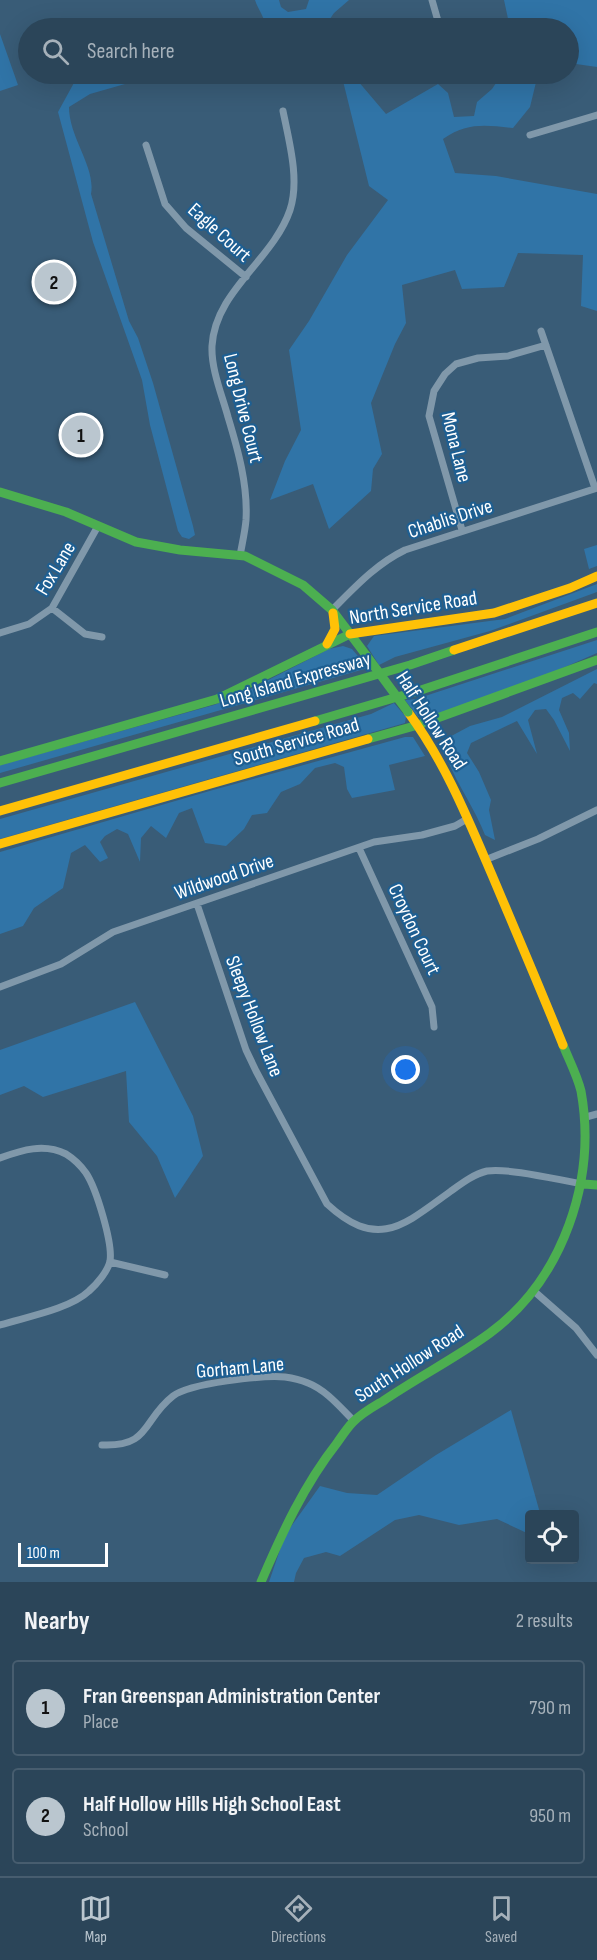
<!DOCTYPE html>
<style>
:root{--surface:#2b4559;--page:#374f62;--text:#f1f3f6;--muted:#a6b1ba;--line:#475d6f;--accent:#bac6cf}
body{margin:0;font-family:"Sofia Sans Condensed",sans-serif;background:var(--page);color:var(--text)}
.controls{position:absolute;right:18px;bottom:18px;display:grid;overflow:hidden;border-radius:6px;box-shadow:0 6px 24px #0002}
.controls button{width:54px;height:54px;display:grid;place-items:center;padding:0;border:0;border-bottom:2px solid var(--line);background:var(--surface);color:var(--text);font:30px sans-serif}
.scale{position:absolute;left:18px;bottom:15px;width:90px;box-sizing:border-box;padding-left:6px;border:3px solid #fff;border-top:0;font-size:16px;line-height:21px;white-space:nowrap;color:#fff;-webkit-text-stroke:4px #1e5f92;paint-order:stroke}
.you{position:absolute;left:406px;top:1070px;width:21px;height:21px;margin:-15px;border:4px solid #fff;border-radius:50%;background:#1a73e8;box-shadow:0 0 0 9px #1a73e833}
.badge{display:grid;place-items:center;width:39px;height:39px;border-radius:50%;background:var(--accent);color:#111;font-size:20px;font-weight:700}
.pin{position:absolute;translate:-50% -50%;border:3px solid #fff;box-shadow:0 2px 6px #0006}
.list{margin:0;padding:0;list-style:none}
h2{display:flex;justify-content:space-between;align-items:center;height:78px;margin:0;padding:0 24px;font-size:26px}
h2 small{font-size:20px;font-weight:400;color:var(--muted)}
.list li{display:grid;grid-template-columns:39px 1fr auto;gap:18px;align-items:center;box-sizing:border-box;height:96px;margin:0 12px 12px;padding:0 12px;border:2px solid var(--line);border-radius:6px}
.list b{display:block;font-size:22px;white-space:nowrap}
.list p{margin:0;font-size:20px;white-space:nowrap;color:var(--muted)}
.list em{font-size:20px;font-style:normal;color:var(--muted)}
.icon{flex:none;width:33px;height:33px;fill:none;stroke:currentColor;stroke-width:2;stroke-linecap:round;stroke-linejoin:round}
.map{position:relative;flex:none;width:597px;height:1582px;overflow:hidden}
.search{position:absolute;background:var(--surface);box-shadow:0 6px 24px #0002;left:18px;right:18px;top:18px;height:66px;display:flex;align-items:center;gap:15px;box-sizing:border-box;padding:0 21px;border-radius:33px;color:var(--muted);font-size:22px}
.sheet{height:294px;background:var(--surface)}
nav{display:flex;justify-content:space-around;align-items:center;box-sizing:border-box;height:84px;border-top:2px solid var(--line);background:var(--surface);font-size:16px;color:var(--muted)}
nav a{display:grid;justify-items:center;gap:3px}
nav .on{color:var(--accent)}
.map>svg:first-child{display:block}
.green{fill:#3074a7}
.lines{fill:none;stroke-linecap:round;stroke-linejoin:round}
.street{stroke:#8098aa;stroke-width:7}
.fast{stroke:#4caf50;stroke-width:9}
.slow{stroke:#ffc107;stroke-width:9}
.fast-bridge{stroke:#4caf50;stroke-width:9}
.labels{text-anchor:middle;stroke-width:4.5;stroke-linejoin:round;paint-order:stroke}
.street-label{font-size:20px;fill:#fff;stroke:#1e5f92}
</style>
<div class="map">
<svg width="597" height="1582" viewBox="0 0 597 1582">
<rect width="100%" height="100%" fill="#395c77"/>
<path class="green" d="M255,0H279L281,7L288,12L306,9L309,0H349L334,13L325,26L312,28H265C266,18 258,10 255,0Z
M504,0H597V67L569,63L568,28H510Z
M0,34L18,85L0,91Z
M101,74H160L90,94L69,107C69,138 96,167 91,194L129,321L138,338L153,383L193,526L195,535L189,539L182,537L178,531L150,425L142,380L93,242L58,112L75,81Z
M346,74H352L386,114L438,84L448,93L454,117L474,116L477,102L492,89L502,74H538L530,107L513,128C486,125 467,122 443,139L455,173L496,176L597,194V311L581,306L583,255L518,253L504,287L462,289L455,270L402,285L406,323L395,344L371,403L382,454L373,469L371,491L329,529L313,484L270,500L285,461L301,430L289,350L309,321L347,255L388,200L369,186L342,77Z
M597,545V566L589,569L584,549Z
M597,584V592L490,631L395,657L379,665L367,646L374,636L505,619Z
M597,640V653L508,692L425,718L418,717L405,700L416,699Z
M343,646L352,649L368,668L0,773V765L214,705L237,696L329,649Z
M597,669V684L594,683L580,699L573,693L562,698L559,710L569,733L570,751L554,720L546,709L535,710L528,720L537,754L517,721L471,743L467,753L479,772L491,800L489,810L495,840L485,835C473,803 448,773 442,741L470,726L502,717Z
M394,703L406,717L405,723L0,839V819L371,714Z
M405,737H413L425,756L389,765L395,790L352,798L347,789L344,767L335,763L315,768L300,784L281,792L267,813L252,815L244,829L226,846L205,843L192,808L179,813L166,838L151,826L141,838L140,862L128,834L117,829L105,836L100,842L108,858L100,862L85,845L71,853L63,888L34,908L23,926L0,934V852L213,790Z
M135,1002L193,1116L203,1156L175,1198L157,1156L129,1122L126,1071L43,1097L24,1086L0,1095V1050Z
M511,1410L540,1513V1514H530L529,1534L497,1519L459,1525L419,1515L395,1520L340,1556L326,1552L304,1558L296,1573L294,1582H269L285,1535L320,1486L347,1493L377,1495L436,1455Z"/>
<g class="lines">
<path class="street" d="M432,0L440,28
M395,28H441
M530,135L597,115
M146,145L165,204L186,228L246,277
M541,331L595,488
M462,530L429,416L434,391L445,374L456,364L478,358L508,356L546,345
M240,556C242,544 245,532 246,520C248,485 238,450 228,417C222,395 211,369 212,346C215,291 273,260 290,210C300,180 289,141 283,111
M52,608L85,634L102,637
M332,610C355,587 376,564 405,550L597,488
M0,633L29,624L52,608L98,526
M359,848L432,1007L434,1027
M485,860L538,839L597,810
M197,904L246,1050L256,1071L327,1204C378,1251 404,1225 451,1191C462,1183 474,1174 487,1171C511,1168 558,1180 583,1184
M0,987L61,964L113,932L374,842L422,835L455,826L467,819
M586,1117L597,1114
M0,1158C22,1150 44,1143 66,1154C74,1159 81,1166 86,1173C96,1188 113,1243 110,1261C108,1271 97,1284 89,1291C70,1309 26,1317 0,1325
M110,1262L165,1275
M535,1292L576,1328L597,1355
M102,1445C151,1447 142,1420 173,1396C190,1383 263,1375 285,1377C293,1378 301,1380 308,1383C326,1390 340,1407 354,1421"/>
<path class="fast" d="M0,492L66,512L136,542L180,550L245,556L303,585L332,610L366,655
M315,721L418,691L597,632
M368,739L418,725L597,660
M0,761L217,699L350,634
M0,783L410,665L454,650
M584,1184L597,1185
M261,1582C282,1533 304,1485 337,1443C342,1436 347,1428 353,1422C362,1413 373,1407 383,1401C418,1377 456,1358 490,1333C563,1279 597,1180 581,1091C577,1075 569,1060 563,1045"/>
<path class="slow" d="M350,634L494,613L570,588L597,576
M327,644L335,629L333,613
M454,650L597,603
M408,712C445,762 468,819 492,875C516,932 540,988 563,1045
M0,811L315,721
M0,844L368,739"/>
<path class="fast-bridge" d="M366,655L408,712"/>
</g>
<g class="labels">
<g class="street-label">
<text transform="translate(220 232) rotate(42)" y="7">Eagle Court</text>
<text transform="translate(244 408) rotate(76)" y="7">Long Drive Court</text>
<text transform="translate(457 447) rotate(76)" y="7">Mona Lane</text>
<text transform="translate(450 518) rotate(-18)" y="7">Chablis Drive</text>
<text transform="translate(55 568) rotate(-59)" y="7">Fox Lane</text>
<text transform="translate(413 607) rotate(-9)" y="7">North Service Road</text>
<text transform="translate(295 679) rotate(-16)" y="7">Long Island Expressway</text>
<text transform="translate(432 720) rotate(57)" y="7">Half Hollow Road</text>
<text transform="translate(296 741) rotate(-16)" y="7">South Service Road</text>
<text transform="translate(224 876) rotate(-19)" y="7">Wildwood Drive</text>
<text transform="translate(415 929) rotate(65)" y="7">Croydon Court</text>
<text transform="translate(255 1016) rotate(69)" y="7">Sleepy Hollow Lane</text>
<text transform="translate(409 1363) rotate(-33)" y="7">South Hollow Road</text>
<text transform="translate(240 1367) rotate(-5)" y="7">Gorham Lane</text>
</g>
</g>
</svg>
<div class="controls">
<button><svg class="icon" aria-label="locate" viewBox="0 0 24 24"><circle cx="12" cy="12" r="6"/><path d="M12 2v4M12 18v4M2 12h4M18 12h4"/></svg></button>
</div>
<div class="scale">100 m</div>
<div class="you"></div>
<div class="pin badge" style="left:81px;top:435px">1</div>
<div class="pin badge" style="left:54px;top:282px">2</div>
<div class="search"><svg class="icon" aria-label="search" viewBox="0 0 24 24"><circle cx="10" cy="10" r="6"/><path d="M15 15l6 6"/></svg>Search here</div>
</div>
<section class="sheet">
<h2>Nearby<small>2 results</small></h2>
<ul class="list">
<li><span class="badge">1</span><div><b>Fran Greenspan Administration Center</b><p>Place</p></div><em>790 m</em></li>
<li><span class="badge">2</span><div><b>Half Hollow Hills High School East</b><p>School</p></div><em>950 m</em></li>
</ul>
</section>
<nav>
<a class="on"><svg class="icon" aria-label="map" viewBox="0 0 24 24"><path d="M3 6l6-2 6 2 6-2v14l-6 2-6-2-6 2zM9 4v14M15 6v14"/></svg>Map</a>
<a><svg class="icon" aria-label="directions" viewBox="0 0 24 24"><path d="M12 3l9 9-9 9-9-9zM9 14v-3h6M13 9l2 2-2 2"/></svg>Directions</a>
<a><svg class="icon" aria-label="saved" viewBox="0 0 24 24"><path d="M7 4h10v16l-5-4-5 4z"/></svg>Saved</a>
</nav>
